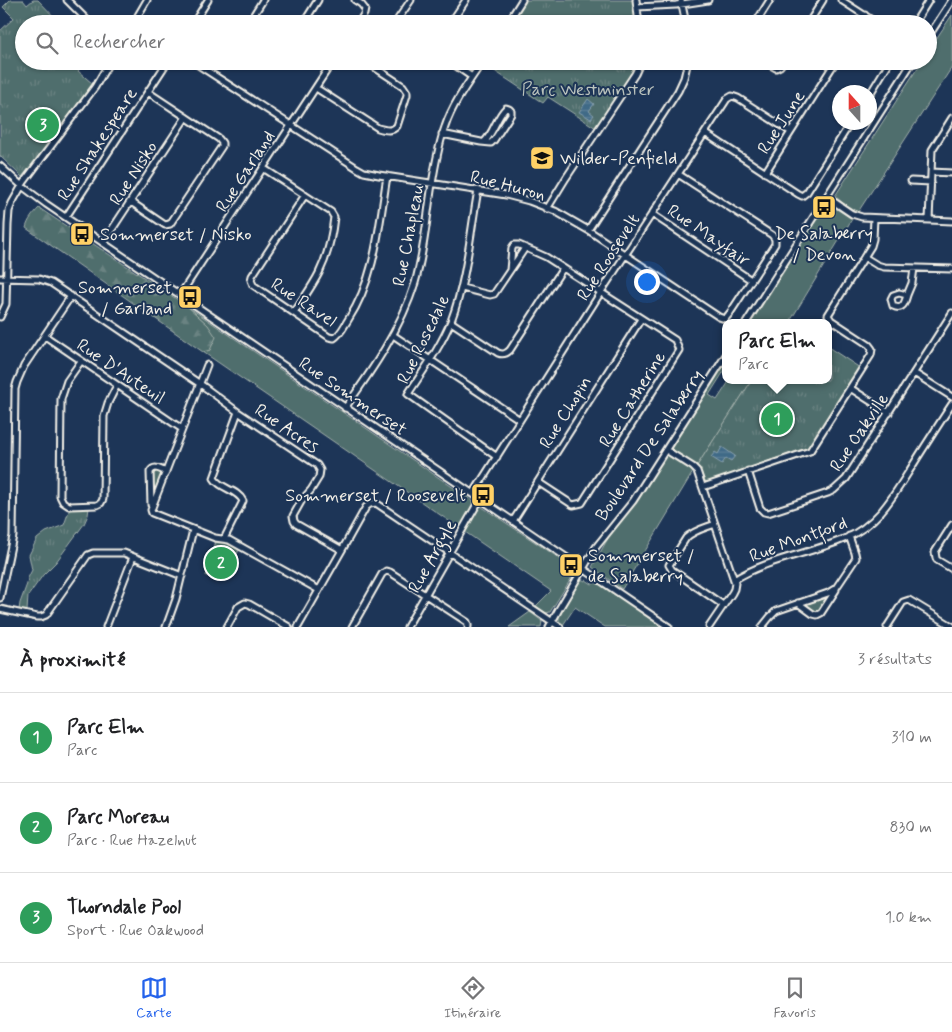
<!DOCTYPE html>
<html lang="fr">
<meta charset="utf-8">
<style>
:root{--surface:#fff;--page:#f6f6f6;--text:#202124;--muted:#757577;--line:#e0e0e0;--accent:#2563eb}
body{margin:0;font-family:Mynerve,sans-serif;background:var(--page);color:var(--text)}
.compass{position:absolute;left:832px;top:85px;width:45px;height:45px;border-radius:50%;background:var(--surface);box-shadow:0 1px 4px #0004;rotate:339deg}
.you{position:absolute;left:646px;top:281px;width:18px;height:18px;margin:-12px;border:4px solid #fff;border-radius:50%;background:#1a73e8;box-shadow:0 0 0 8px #1a73e833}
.badge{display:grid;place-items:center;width:32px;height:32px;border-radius:50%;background:var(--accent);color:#fff;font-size:16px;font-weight:700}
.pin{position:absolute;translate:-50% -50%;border:2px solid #fff;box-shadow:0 1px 5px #0006}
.popup{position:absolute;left:722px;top:319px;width:110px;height:65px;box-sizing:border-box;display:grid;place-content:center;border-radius:10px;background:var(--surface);filter:drop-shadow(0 1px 4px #0005);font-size:16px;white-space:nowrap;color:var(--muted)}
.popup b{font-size:19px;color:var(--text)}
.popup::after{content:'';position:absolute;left:50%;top:100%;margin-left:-10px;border:10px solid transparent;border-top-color:var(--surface)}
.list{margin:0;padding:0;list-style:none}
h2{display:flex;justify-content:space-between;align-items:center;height:65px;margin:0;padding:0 20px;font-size:21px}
h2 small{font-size:16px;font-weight:400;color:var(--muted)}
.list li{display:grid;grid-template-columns:32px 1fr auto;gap:15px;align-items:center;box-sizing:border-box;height:90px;padding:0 20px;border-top:1px solid var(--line)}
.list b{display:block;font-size:19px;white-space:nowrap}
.list p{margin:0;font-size:16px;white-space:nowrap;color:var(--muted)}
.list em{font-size:16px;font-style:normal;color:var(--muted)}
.icon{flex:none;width:28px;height:28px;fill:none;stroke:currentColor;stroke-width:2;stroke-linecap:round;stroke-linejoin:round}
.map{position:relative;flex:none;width:952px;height:627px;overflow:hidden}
.search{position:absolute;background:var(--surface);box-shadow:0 1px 4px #0004;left:15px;right:15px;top:15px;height:55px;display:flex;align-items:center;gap:12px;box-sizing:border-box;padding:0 18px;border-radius:28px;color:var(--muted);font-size:19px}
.sheet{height:335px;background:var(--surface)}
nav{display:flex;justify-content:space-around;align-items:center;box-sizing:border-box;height:70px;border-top:1px solid var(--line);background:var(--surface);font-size:14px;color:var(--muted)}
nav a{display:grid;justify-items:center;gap:2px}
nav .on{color:var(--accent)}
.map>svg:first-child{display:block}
.grass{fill:#506e6d;stroke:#a2b0aa}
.forest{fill:url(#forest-firs);stroke:#a2b0aa}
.park{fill:url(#park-tufts);stroke:#a2b0aa}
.water{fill:url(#water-rules);stroke:#88a0ae}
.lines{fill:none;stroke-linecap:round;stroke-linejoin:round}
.minor-casing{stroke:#f4f1e8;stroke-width:9}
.minor{stroke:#1d3557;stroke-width:5}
.labels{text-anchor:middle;stroke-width:4;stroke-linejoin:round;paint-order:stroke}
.park-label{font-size:18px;fill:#bbc3bd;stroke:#1d3557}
.street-label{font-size:18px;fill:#f4f1e8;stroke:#1d3557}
.poi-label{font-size:18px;fill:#f4f1e8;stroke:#1d3557;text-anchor:start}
</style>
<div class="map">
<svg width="952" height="627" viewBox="0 0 952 627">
<defs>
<pattern id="forest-firs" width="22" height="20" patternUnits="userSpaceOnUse" patternTransform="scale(1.25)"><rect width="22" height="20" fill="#506e6d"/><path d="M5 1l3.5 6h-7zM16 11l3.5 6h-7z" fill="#6a8382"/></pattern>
<pattern id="park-tufts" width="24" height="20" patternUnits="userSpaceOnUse" patternTransform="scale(1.25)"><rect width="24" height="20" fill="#506e6d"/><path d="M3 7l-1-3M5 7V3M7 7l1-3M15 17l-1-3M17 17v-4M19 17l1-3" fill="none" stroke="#6a8382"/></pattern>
<pattern id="water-rules" width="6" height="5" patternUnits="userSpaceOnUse" patternTransform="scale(1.25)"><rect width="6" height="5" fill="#406a87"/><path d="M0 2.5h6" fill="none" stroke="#5c8098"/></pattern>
</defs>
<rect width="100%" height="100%" fill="#1d3557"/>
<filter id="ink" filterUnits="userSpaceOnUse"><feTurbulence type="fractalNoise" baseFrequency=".02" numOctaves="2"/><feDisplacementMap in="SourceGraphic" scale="10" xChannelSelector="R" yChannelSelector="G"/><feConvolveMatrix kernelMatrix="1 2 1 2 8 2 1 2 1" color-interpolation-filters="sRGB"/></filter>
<g filter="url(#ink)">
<path class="grass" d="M952,15V67L858,212L844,204L835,196L922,61H928V51Z
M828,206H832L852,219L789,323H763L760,321L758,323H750L822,210L825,212L827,210Z
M187,306L470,499L562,560L574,569L575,572L574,574L550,612L546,613L536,606L551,591L203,352L210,350L208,325Z
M726,361V368L709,395L717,400L730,380H752L693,472L622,589L592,567L611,533L630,510Z
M156,472H160L161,476L154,495L153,475Z
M581,579L585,581L586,580L592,584L597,582L662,627H605L575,607L563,625L559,622V617L577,585L582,580Z
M823,598H825L826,600L818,611H814L805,605Z
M530,612L542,621L541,627H509Z"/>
<path class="forest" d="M39,208L187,306L208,325L216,337L210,350L203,352L26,228C28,220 33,214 39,208Z"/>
<path class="park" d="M10,0H23L27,5L33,0H38L61,24H24V61H85L78,71L93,84L22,177L0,156V31L14,18L3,7Z
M525,0H633L636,24H510Z
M486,61H638L636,68L596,128L548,97L543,103L484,64Z
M828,347L860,368L812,443L808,447L709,482L705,481L701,472L697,466L752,380H828Z
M70,508H89L88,515L84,524L56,562L43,575L28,596L27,611L19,610L20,603L27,584L28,578L32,570L29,555L37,539L46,532L64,525Z
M216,541L226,543L239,550L223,580L206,576Z"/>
<path class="water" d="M588,99L594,104L589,111L594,115L591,119L579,112Z
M41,116H47V121L52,122L51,129H47V136L40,135V129L35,128L36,121H41Z
M722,447L735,456L731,461L726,458L722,464L711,457L715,452L718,454Z"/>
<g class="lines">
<defs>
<path id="minor" d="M67,0L91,24
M355,0L361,4L365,9L364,14L358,24
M636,0L639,24
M681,0L686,24
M841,0L878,24
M637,7L676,5L708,0
M133,24L147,0
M193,24L208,0
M248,24L263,0
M303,24L318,0
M396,24L398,19L411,0
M450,24L466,0
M507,24L522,0
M755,24L770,0
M808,24L823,0
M860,24L865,15
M914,24L929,0
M928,37L952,0
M192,61L357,168L364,172L379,175L506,195L529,201L555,211L588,230L719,317L725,319L730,313L775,244V239L772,235L678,174
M449,61L472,77
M764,61L776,68L780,66L784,61
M316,88L378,128C385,130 392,132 397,126L407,95V92L403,86L365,61
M870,94L890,61
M705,133L798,194L802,196L807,192L851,122
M442,134L481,142L491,143L494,140L511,114V111L509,109L506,108C496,117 494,133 484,142
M0,166L22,186L46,204L669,627
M263,168L331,212L334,217C332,236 328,255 319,273C312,287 302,300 294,313
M931,172L952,173
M765,173L836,61
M911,181L931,182
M478,190C470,234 467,279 451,321C440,348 423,371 408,394L497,457
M305,195L252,276L251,280L253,285L329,337L334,338C341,334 344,326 348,320C376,277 379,226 387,176
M827,197L852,214L862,217L952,221
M131,202L165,225L170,224L222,146V143L219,139L148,92
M547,209L566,178L635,74L641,61
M652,214L751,280
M66,217L168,61
M929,220L932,150L952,118
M588,230L678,91L684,78L688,61
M103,243L186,117
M864,257L877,265L884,267L952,269
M510,270L512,248L514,245H519L546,257L675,340L679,350L582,503L573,505L538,482
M0,278L39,279L51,283L203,386L238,412L317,465L320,470L319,477L311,490L302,500L293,516L294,521L296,524L342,550L366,507L370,504L376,503L560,627
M462,288L490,295L494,294L525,248
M899,293L907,295C905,302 903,311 893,306L891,299L893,295Z
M180,295L333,61
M907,295L912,283L914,268
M0,317L6,304L8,225L9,211L12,203L24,182L95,87L110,61
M451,322L498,353C503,355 506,354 510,350L563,268
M746,323L913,61
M393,335L520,420
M45,336L182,429
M81,361L67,381L61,399L60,496L63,502L69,506L97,505L101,503L103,499L104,416L108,403L117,385
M207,365L151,510L152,513L215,538L229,540L319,590
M914,373L952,397
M850,388L889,413
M345,408C373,369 401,328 415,283C425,249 427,213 433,178C436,161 439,143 445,127C453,103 469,82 483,61
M666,450L693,467L697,471L735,583L734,589L732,593L709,627
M748,471L760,508L764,512L768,513L828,493L834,490L846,479L952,313
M703,487L810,451L871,355L872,349L869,345L831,320L828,315L871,246L873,239L874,218
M473,494L601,292L727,99L732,96L738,98L791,132
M151,505L150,472C154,465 160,469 166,472
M513,521L641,319
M715,524C705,528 694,530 686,538L669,565L672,570L723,605
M952,525L935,552L936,558L937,560L952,569
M224,539L243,501C237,489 220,489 214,478L238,412
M734,580C767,559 809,554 844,539C879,524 894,495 913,465C926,444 939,424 952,404
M0,598L13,536L15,389L17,382L24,366L71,296
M798,603L813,614L817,615L821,613L836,590
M0,609L37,617H41L46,615L88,555L93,553H124L182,576
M106,627L133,557
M166,627L176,599L193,530
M227,627L238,607L245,603L249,604L289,627
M298,627L342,550
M352,627L382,574L386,571L390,572L467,622L468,625V627
M407,627L480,499
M549,627L559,609L596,547L633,501L726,355
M762,627L770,617L776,611L828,593L836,588L856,558L855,553L849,536
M887,627L903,602L909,600L952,626"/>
</defs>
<use href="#minor" class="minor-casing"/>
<use href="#minor" class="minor"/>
</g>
</g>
<defs>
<symbol id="school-square" viewBox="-11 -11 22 22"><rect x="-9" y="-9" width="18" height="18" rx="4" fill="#ffd166" stroke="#1d3557"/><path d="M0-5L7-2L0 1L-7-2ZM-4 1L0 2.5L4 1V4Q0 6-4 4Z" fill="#111"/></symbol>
<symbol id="bus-square" viewBox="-11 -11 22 22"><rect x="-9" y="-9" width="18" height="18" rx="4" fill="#ffd166" stroke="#1d3557"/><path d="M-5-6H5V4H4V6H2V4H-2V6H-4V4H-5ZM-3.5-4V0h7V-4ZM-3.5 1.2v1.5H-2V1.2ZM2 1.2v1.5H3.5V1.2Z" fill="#111"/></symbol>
</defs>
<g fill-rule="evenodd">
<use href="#school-square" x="528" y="144" width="28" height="28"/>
<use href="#bus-square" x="810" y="193" width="28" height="28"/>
<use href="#bus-square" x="68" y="220" width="28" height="28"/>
<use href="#bus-square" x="176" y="283" width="28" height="28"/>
<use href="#bus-square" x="469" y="481" width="28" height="28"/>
<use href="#bus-square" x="557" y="551" width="28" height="28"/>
</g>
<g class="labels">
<g class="park-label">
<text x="588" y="95">Parc Westminster</text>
</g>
<g class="street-label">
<text transform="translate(781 122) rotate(-57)" y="6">Rue June</text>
<text transform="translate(97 144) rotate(-57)" y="6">Rue Shakespeare</text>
<text transform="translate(245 171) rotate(-57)" y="6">Rue Garland</text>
<text transform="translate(133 173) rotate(-57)" y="6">Rue Nisko</text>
<text transform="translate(508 185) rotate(14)" y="6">Rue Huron</text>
<text transform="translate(408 235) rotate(-79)" y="6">Rue Chapleau</text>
<text transform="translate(709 235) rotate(34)" y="6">Rue Mayfair</text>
<text transform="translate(608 257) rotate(-57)" y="6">Rue Roosevelt</text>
<text transform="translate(304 302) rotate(33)" y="6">Rue Ravel</text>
<text transform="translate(423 339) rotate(-64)" y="6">Rue Rosedale</text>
<text transform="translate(121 371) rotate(34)" y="6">Rue D'Auteuil</text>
<text transform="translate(353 396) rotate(34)" y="6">Rue Sommerset</text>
<text transform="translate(632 399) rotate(-58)" y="6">Rue Catherine</text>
<text transform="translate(565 412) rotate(-58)" y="6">Rue Chopin</text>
<text transform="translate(287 428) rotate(34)" y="6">Rue Acres</text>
<text transform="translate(859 432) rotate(-56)" y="6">Rue Oakville</text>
<text transform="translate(649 445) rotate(-56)" y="6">Boulevard De Salaberry</text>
<text transform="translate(798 539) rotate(-20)" y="6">Rue Montford</text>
<text transform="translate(432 556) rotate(-61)" y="6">Rue Argyle</text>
</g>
<g class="poi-label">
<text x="560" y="164">Wilder-Penfield</text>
<text x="824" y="239" text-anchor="middle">De Salaberry<tspan x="824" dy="21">/ Devon</tspan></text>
<text x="100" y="240">Sommerset / Nisko</text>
<text x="172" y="293" text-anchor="end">Sommerset<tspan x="172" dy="21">/ Garland</tspan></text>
<text x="466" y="501" text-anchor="end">Sommerset / Roosevelt</text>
<text x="588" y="561">Sommerset /<tspan x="588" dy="21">de Salaberry</tspan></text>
</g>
</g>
</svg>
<svg class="compass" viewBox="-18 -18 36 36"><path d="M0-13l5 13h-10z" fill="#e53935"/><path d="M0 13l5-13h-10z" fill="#757577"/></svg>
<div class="you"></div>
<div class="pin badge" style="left:777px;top:419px;background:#2e9e5b">1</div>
<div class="popup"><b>Parc Elm</b>Parc</div>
<div class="pin badge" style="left:221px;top:563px;background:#2e9e5b">2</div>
<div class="pin badge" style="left:43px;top:125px;background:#2e9e5b">3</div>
<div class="search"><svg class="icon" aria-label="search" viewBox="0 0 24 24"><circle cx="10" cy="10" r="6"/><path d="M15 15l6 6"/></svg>Rechercher</div>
</div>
<section class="sheet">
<h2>À proximité<small>3 résultats</small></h2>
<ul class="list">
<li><span class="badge" style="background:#2e9e5b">1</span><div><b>Parc Elm</b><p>Parc</p></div><em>310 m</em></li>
<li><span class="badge" style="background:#2e9e5b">2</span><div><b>Parc Moreau</b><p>Parc · Rue Hazelnut</p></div><em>830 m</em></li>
<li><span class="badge" style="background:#2e9e5b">3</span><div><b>Thorndale Pool</b><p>Sport · Rue Oakwood</p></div><em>1.0 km</em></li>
</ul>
</section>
<nav>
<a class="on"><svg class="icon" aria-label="map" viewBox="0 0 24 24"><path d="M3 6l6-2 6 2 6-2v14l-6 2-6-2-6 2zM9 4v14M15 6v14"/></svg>Carte</a>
<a><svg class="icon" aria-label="directions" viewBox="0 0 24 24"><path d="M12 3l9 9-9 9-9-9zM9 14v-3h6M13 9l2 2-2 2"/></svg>Itinéraire</a>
<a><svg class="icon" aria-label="saved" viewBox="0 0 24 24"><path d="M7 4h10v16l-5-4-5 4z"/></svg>Favoris</a>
</nav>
